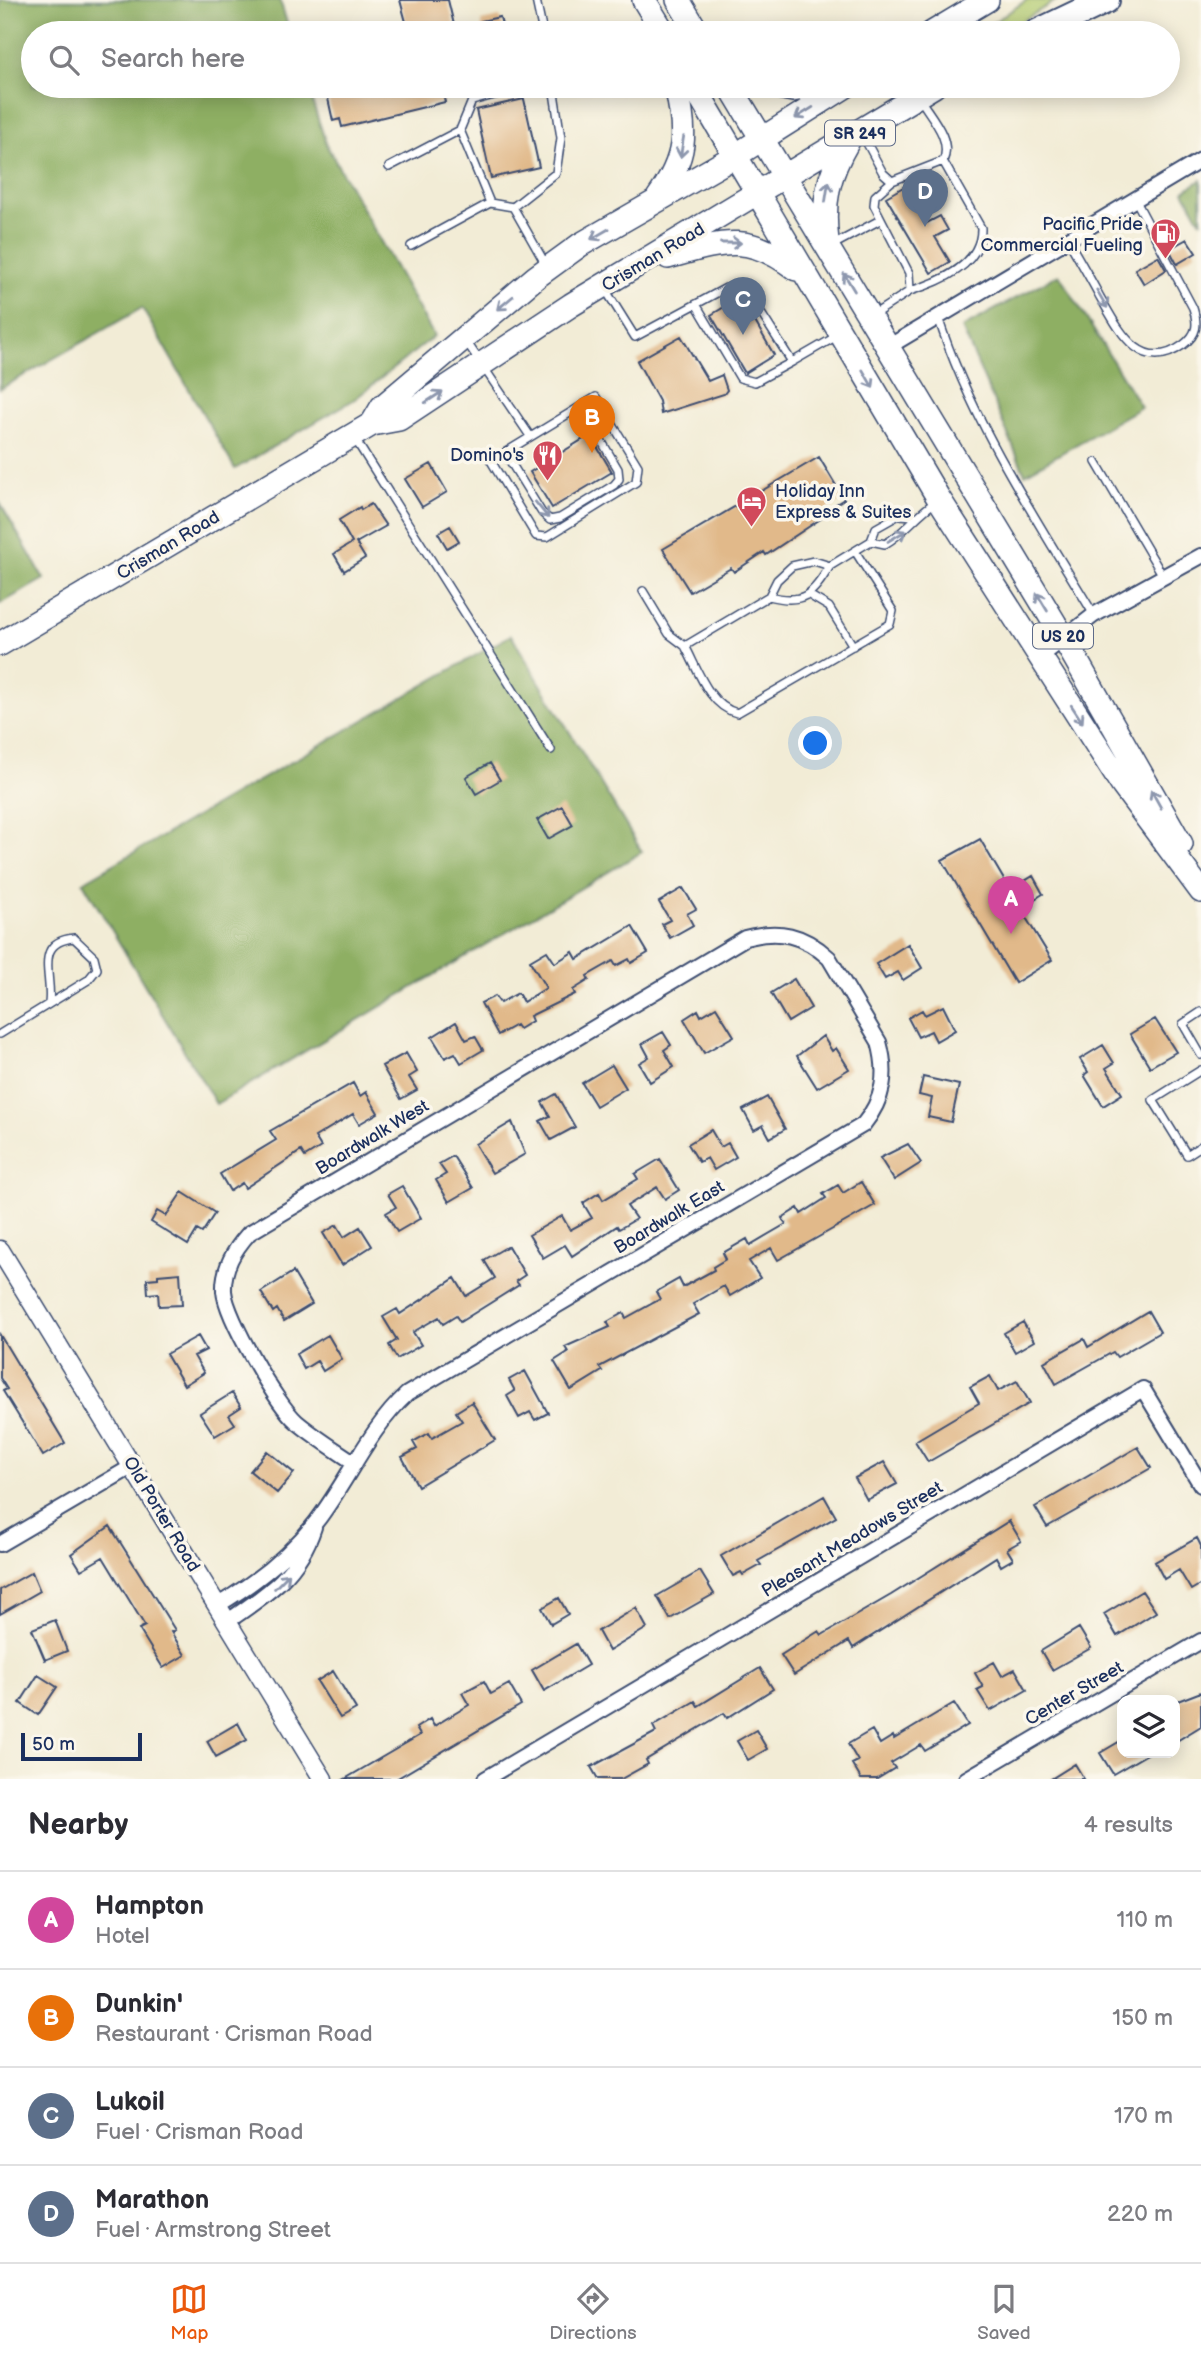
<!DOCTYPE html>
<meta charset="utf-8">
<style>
:root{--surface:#fff;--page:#f2f2f3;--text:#2b2b33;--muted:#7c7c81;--line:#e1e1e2;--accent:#ea580c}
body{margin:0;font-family:"Balsamiq Sans",sans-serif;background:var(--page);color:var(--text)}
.controls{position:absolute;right:21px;bottom:21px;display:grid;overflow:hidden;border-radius:14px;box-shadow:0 4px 18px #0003}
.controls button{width:63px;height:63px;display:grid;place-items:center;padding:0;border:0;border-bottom:2px solid var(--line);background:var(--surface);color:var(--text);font:35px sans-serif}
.scale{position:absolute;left:21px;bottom:18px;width:121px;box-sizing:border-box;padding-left:7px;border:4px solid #1b2f5e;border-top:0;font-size:19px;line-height:24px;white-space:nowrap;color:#1b2f5e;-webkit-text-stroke:5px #fbf7ec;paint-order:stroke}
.you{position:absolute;left:816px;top:744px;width:24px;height:24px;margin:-18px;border:5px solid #fff;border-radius:50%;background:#1a73e8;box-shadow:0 0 0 10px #1a73e833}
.badge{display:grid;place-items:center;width:46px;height:46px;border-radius:50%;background:var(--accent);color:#fff;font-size:23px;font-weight:700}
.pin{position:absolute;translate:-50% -58px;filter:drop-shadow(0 2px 4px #0008)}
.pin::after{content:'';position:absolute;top:37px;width:24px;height:21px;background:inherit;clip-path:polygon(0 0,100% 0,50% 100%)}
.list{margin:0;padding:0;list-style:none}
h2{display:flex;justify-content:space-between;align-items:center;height:91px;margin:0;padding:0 28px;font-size:30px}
h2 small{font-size:23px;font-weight:400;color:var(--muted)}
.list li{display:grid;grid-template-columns:46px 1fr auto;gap:21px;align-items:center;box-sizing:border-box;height:98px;padding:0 28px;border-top:2px solid var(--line)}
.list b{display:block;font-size:26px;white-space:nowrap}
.list p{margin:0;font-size:23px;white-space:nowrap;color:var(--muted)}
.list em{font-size:23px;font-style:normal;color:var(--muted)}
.icon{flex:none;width:38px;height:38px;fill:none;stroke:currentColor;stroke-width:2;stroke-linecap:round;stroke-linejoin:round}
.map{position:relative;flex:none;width:1201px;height:1779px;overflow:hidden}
.search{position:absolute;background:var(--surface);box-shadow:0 4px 18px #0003;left:21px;right:21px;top:21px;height:77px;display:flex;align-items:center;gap:18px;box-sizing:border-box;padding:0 24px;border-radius:38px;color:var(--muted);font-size:26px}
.sheet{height:483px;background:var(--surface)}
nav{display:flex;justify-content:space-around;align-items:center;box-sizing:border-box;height:98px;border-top:2px solid var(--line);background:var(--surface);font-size:19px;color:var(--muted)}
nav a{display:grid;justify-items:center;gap:4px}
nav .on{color:var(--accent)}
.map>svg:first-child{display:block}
.green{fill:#b3cb71;stroke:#677d68;stroke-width:2}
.forest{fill:#8eaf63;stroke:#546f60;stroke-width:2}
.building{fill:#e1b98a}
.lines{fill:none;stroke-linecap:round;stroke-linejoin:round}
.service-casing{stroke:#3b4b70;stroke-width:10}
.minor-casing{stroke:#3b4b70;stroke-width:18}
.tertiary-casing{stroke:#3b4b70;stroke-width:21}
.primary-casing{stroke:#3b4b70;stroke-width:26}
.motorway-casing{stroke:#3b4b70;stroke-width:30}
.service{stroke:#fff;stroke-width:7}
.minor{stroke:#fff;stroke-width:14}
.tertiary{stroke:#fff;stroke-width:18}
.primary{stroke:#fff;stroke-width:23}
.motorway{stroke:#fff;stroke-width:26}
.oneway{stroke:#8d97ae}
.labels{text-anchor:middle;stroke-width:7;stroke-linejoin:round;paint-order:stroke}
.shield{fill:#fbf7ec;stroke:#5e6b89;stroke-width:2}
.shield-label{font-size:16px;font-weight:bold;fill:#1b2f5e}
.poi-label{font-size:18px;fill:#1b2f5e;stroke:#fbf7ec;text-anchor:end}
.street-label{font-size:18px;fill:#1b2f5e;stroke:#fbf7ec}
</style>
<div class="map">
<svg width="1201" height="1779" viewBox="0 0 1201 1779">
<rect width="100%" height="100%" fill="#fbf7ec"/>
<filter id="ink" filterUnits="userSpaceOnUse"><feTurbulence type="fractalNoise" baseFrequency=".0143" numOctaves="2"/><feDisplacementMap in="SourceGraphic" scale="14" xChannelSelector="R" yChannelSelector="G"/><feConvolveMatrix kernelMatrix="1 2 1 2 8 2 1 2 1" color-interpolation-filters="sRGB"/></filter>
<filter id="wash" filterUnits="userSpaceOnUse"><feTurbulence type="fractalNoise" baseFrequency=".00686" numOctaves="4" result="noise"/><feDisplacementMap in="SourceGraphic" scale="28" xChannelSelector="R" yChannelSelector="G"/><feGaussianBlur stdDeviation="1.57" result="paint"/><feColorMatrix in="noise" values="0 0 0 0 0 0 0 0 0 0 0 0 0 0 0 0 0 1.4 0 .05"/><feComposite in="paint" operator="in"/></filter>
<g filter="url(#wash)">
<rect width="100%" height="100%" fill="#f2ecd6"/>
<path class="green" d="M1027,0H1057L1002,33H978Z"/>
<path class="forest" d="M0,0H280L290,33H33V86H307L327,146L434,336L355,399L235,469L142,308L0,389Z
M1201,180V222L1184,191Z
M1059,274L1141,407L1025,474L962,328Z
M0,503L44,579L0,604Z
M511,635L642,852L216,1104L83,882Z"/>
<g id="blocks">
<path class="building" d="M400,0H448L456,33H409Z
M500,17L504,33H483L481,21Z
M332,86H441L445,102L342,127L340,119L333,121L327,94L333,92Z
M524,99L539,167L491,178L476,110Z
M905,186L927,223L940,216L948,230L935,237L950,262L931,273L886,197Z
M1187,239L1196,253L1177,264L1169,249Z
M1158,256L1166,270L1144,284L1135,269Z
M741,297L774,355L745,373L711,315Z
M681,336L708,381L722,375L727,390L724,394L661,414L659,401L637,361Z
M590,435L612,472L552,508L530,472Z
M819,457L844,499L820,514L822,518L766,555L764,552L734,572L731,568L690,592L663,549Z
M431,464L447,492L422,507L405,479Z
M371,504L386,526L356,543L365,558L344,571L334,554L352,543L339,520L360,507L361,510Z
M450,526L459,541L447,548L438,533Z
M490,763L500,780L476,794L466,777Z
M562,806L573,825L548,839L537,820Z
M980,839L1010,890L1033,876L1043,894L1020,908L1052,960L1015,983L942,860Z
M683,888L696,909L687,914L693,925L670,938L662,924L670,920L659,902Z
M632,926L648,953L631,963L629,959L616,966L613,961L587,976L589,980L573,990L575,994L530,1016L532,1021L519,1029L516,1025L498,1035L481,1003L495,996L500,1003L518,993L523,1002L546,988L530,961L547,951L555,963L573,952L577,959Z
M908,944L922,968L903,980L898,972L885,979L876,964Z
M794,979L811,1008L788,1022L771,993Z
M943,1006L955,1030L936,1041L931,1031L918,1037L908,1018L922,1010L925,1015Z
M716,1007L734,1036L704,1053L684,1019L698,1010L701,1016Z
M1155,1019L1176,1052L1150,1067L1130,1034Z
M456,1022L466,1040L475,1036L483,1050L461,1063L455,1053L445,1058L432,1037Z
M663,1032L671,1045L664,1050L674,1067L650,1082L639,1063L649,1057L642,1044Z
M823,1036L832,1051L836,1048L849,1069L817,1088L797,1056Z
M1103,1045L1114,1063L1106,1068L1122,1094L1103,1106L1084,1075L1088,1072L1080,1059Z
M406,1053L417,1072L409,1077L417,1090L401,1099L382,1066Z
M612,1065L626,1088L596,1106L582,1083Z
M923,1077L959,1085L951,1122L928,1117L932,1098L919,1095Z
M353,1083L360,1096L366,1092L378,1113L359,1124L353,1114L315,1137L321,1147L305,1157L301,1151L245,1188L242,1183L230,1191L220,1174L276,1140L270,1131Z
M556,1094L575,1127L551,1140L540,1121L550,1116L542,1102Z
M767,1097L785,1129L770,1138L763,1125L754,1130L743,1110Z
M512,1122L525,1154L492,1173L475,1144Z
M711,1130L721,1147L728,1143L736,1157L714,1170L707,1158L699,1162L688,1144Z
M908,1144L921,1163L894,1180L880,1158Z
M453,1156L473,1188L449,1202L436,1180L446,1174L439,1164Z
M660,1159L679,1190L665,1199L657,1187L627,1206L636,1219L619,1229L617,1226L572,1256L565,1245L543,1258L529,1235L562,1216L570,1230L592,1218L583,1203L599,1193L603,1200L638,1179L635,1174Z
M861,1182L875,1205L778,1260L771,1248L749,1261L760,1278L730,1296L724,1286L693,1304L699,1314L599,1367L602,1371L571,1390L554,1361L568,1352L565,1347L610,1327L607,1322L623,1313L626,1318L660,1299L656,1292L679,1279L683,1287L714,1270L713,1267L726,1259L723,1253L747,1239L750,1245L786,1224L782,1218L798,1208L801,1214L826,1198L823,1194L838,1185L843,1193Z
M402,1186L421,1218L397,1232L386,1213L396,1207L388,1194Z
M182,1192L215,1213L202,1233L197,1230L188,1245L151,1222L157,1211L166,1216Z
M337,1225L344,1237L360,1227L372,1246L342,1265L323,1233Z
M508,1246L525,1275L516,1281L519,1285L460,1322L456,1316L443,1324L439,1317L413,1332L421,1345L397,1359L389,1345L397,1340L383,1317L397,1309L400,1314L455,1278L466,1296L495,1278L484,1260Z
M293,1272L312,1304L284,1321L277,1309L273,1312L261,1292Z
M180,1273L182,1305L159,1306L158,1293L148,1294L147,1279L158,1278V1275Z
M1148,1311L1160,1332L1117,1357L1113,1352L1056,1384L1044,1362L1084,1339L1088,1347Z
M1023,1322L1034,1341L1015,1352L1004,1333Z
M0,1335L65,1443L43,1456L3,1391L7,1389L0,1378Z
M328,1335L342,1359L323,1371L317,1361L304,1369L296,1354Z
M198,1336L206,1350L194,1356L204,1373L184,1385L166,1354Z
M525,1371L548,1413L535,1420L530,1412L519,1418L507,1396L515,1391L509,1380Z
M990,1376L998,1391L1017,1381L1030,1403L928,1462L915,1441L979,1403L970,1387Z
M232,1393L241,1407L229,1415L235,1424L215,1436L200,1413Z
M472,1402L495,1440L418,1486L402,1457L417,1449L413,1442L429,1433L432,1438L462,1421L456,1412Z
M1138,1447L1151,1468L1047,1527L1035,1507Z
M267,1451L294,1473L277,1493L250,1471Z
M884,1462L897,1484L867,1500L855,1478Z
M824,1496L836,1517L758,1561L761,1565L743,1575L741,1572L733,1576L721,1556Z
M1009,1521L1021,1541L1007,1549L1013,1559L1001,1566L996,1557L853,1648L849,1641L794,1675L781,1655L819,1631L822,1635L891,1595Z
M110,1526L175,1630L171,1632L185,1655L163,1668L139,1629L145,1626L103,1557L81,1570L71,1554Z
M1197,1538L1201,1546V1584L1191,1590L1179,1570L1164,1579L1155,1562Z
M700,1571L714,1594L670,1619L657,1596Z
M32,1572L40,1591L0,1614V1590Z
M1142,1591L1156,1612L1117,1636L1104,1614Z
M559,1598L568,1614L551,1624L542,1608Z
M636,1608L647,1628L609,1651L598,1631Z
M55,1620L67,1651L45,1660L32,1629Z
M1079,1628L1091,1648L1052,1670L1041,1651Z
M576,1644L588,1665L544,1691L532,1670Z
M994,1662L1002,1676L1015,1669L1027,1690L990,1711L977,1690L983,1687L975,1673Z
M760,1668L773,1689L727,1718L724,1713L646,1760L648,1764L621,1779H598L591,1767L656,1732L653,1726L695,1701L698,1706Z
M333,1671L356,1709L340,1718L317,1681Z
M38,1675L57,1687L38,1715L20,1703Z
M484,1681L491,1694L509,1684L521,1705L396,1779H345L420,1735L416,1728L430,1719L434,1726L469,1705L462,1693Z
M1201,1692V1726L1175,1742V1702Z
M954,1703L968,1725L925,1751L921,1745L891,1763L895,1768L877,1779H861L852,1764L858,1761L848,1744L872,1730L880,1744L893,1736L894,1739Z
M238,1723L247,1740L216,1757L207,1741Z
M756,1730L767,1749L748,1760L737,1741Z
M1122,1740V1753H1149L1113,1774L1100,1753Z
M1075,1764L1084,1779H1051Z"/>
</g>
</g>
<g filter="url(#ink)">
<use href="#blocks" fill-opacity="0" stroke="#3b4b70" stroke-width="2"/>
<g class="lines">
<defs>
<path id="service" d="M536,0L543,33
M460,130L490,203
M862,134L883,173L892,181L943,161C953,140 931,117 920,99
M389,167L460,130L472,101L527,86
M1068,240C1079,259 1090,278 1100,297C1118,328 1140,376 1183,345C1198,334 1198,324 1193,308L1135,199
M411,246L490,203L513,207
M831,246L880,220
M546,265L513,207L556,173L561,138L553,86
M605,289L635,337L726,288L747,291L792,362L837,336
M910,291C940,282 982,265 981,228L943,161
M696,304L740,378L755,382L792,362
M873,315L910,291L909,273L874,205L875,196L892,181
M938,317C972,423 1037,520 1094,615
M466,341L530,436
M596,397L638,466L636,482L547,537L536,536L491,461Z
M355,439L551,750
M505,453L542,513L550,520L560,518L614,485L619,479L618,469L581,406
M1096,462L1163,576
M871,541L885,544C907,531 915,515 937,501
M855,551L893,611L890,624L737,713C709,706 698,670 685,646L769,596L777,580L792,566L814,561L830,566L871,541L876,528L899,515L914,516
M643,591L669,634L685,646
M809,595L829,607L853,646
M769,596C804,605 812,595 830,566
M1201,1012L1183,1024L1201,1055
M0,1034L88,980L97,969L94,957L74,938C33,942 53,976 49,1003
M1201,1070L1153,1100L1187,1155L1201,1146"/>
<path id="minor" d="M888,347L1201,160
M1040,657L1094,615L1201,556
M0,1544L133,1466
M218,1605C255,1583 289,1556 316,1522C348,1481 368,1430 407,1394L863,1125C884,1099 888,1074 879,1042L829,958C803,934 779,929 745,938L249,1233C234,1250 223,1268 224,1291C226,1317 277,1405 297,1422C315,1437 336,1450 355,1463
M228,1621C266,1595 299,1574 314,1527
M485,1779L1143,1389L1201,1485
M966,1779L1201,1641"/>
<path id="tertiary" d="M0,1250L323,1779"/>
<path id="primary" d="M644,0L664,33
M678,0L698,33
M932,33L987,0
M694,86L939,499L1123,786L1201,891
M730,86L1063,637L1181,844
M774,86L793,90L813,86
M658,198C687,157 687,133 676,86
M827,241C822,202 828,175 848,141
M668,257C722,242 748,232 796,269
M372,424L382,407L536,277L580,245L735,156L846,86
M0,644L372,424L399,419L571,305L934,86"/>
<path id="motorway" d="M1037,33L1106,0"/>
</defs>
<use href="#service" class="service-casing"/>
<use href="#minor" class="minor-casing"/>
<use href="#tertiary" class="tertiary-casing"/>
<use href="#primary" class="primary-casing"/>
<use href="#motorway" class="motorway-casing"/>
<use href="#service" class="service"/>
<use href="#minor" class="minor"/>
<use href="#tertiary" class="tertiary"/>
<use href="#primary" class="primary"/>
<use href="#motorway" class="motorway"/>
</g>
<defs><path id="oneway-shaft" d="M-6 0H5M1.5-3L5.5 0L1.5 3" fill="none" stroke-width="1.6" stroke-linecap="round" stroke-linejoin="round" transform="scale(1.75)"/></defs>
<g class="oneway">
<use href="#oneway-shaft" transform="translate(804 113) rotate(148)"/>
<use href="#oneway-shaft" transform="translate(682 147) rotate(99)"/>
<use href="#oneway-shaft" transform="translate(827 192) rotate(-81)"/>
<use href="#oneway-shaft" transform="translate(600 234) rotate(150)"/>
<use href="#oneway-shaft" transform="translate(731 243)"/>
<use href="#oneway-shaft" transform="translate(849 282) rotate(-121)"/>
<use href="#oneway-shaft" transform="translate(1102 299) rotate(60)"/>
<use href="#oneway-shaft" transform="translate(505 303) rotate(140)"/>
<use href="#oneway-shaft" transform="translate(868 379) rotate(60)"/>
<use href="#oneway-shaft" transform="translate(434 397) rotate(-33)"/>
<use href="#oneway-shaft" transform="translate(542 510) rotate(51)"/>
<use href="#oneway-shaft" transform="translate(897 536) rotate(-31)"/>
<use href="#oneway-shaft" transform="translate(1042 602) rotate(-121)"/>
<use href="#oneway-shaft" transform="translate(1077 714) rotate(57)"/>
<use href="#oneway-shaft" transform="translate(1156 799) rotate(-119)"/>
<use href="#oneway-shaft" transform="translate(282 1581) rotate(-45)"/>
</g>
</g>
<defs>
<symbol id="fuel-pin" viewBox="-11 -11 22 30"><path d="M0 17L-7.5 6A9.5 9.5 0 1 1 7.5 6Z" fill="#d1495b" stroke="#fbf7ec"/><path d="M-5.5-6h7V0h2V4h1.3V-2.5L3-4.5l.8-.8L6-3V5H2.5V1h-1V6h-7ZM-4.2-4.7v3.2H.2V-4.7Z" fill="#fff"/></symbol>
<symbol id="restaurant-pin" viewBox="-11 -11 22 30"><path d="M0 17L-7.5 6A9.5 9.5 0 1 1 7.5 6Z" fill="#d1495b" stroke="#fbf7ec"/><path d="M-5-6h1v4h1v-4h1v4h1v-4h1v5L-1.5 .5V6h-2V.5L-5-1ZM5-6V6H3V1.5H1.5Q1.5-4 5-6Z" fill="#fff"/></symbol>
<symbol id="hotel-pin" viewBox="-11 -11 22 30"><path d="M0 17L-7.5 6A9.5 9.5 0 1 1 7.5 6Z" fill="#d1495b" stroke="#fbf7ec"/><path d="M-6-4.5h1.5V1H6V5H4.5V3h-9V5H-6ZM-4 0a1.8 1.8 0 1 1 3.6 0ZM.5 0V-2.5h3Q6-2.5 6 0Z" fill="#fff"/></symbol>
</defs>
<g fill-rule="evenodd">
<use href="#fuel-pin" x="1148" y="216" width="35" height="47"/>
<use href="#restaurant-pin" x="530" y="438" width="35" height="47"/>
<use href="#hotel-pin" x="734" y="484" width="35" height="47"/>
</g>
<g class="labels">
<g class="shield">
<rect x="825" y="120.5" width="70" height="25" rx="5"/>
<rect x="1033" y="623.5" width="60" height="25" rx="5"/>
</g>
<g class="shield-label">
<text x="860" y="139">SR 249</text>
<text x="1063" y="642">US 20</text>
</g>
<g class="poi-label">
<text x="1143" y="230">Pacific Pride<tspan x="1143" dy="21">Commercial Fueling</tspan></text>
<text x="524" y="461">Domino's</text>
<text x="775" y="497" text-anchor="start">Holiday Inn<tspan x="775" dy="21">Express &amp; Suites</tspan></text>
</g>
<g class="street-label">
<text transform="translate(653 257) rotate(-31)" y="6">Crisman Road</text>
<text transform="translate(168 545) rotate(-31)" y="6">Crisman Road</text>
<text transform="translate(372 1137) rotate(-31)" y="6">Boardwalk West</text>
<text transform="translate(669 1217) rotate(-31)" y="6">Boardwalk East</text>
<text transform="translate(162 1514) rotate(59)" y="6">Old Porter Road</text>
<text transform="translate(852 1539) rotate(-31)" y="6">Pleasant Meadows Street</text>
<text transform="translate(1074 1693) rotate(-30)" y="6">Center Street</text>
</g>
</g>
</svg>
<div class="controls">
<button><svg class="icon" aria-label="layers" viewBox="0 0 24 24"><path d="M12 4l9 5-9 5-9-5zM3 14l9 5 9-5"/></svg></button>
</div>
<div class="scale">50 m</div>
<div class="you"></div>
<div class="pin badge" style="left:1011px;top:934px;background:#d1479c">A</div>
<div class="pin badge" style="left:592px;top:453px;background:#e8710a">B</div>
<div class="pin badge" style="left:743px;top:335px;background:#5c6f8a">C</div>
<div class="pin badge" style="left:925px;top:227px;background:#5c6f8a">D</div>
<div class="search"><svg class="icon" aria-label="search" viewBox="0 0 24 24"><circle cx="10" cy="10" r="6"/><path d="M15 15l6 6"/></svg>Search here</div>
</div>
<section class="sheet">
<h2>Nearby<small>4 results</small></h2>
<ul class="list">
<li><span class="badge" style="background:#d1479c">A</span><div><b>Hampton</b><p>Hotel</p></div><em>110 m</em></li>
<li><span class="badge" style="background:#e8710a">B</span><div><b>Dunkin'</b><p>Restaurant · Crisman Road</p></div><em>150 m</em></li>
<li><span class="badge" style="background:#5c6f8a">C</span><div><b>Lukoil</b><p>Fuel · Crisman Road</p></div><em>170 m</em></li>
<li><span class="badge" style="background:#5c6f8a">D</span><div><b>Marathon</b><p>Fuel · Armstrong Street</p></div><em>220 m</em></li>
</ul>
</section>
<nav>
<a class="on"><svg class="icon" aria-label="map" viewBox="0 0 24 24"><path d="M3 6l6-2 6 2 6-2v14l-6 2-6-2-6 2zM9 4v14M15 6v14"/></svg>Map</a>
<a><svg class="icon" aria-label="directions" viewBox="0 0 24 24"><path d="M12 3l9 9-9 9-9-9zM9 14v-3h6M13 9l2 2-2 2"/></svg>Directions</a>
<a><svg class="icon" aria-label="saved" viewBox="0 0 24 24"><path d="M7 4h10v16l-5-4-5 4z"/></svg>Saved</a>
</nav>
